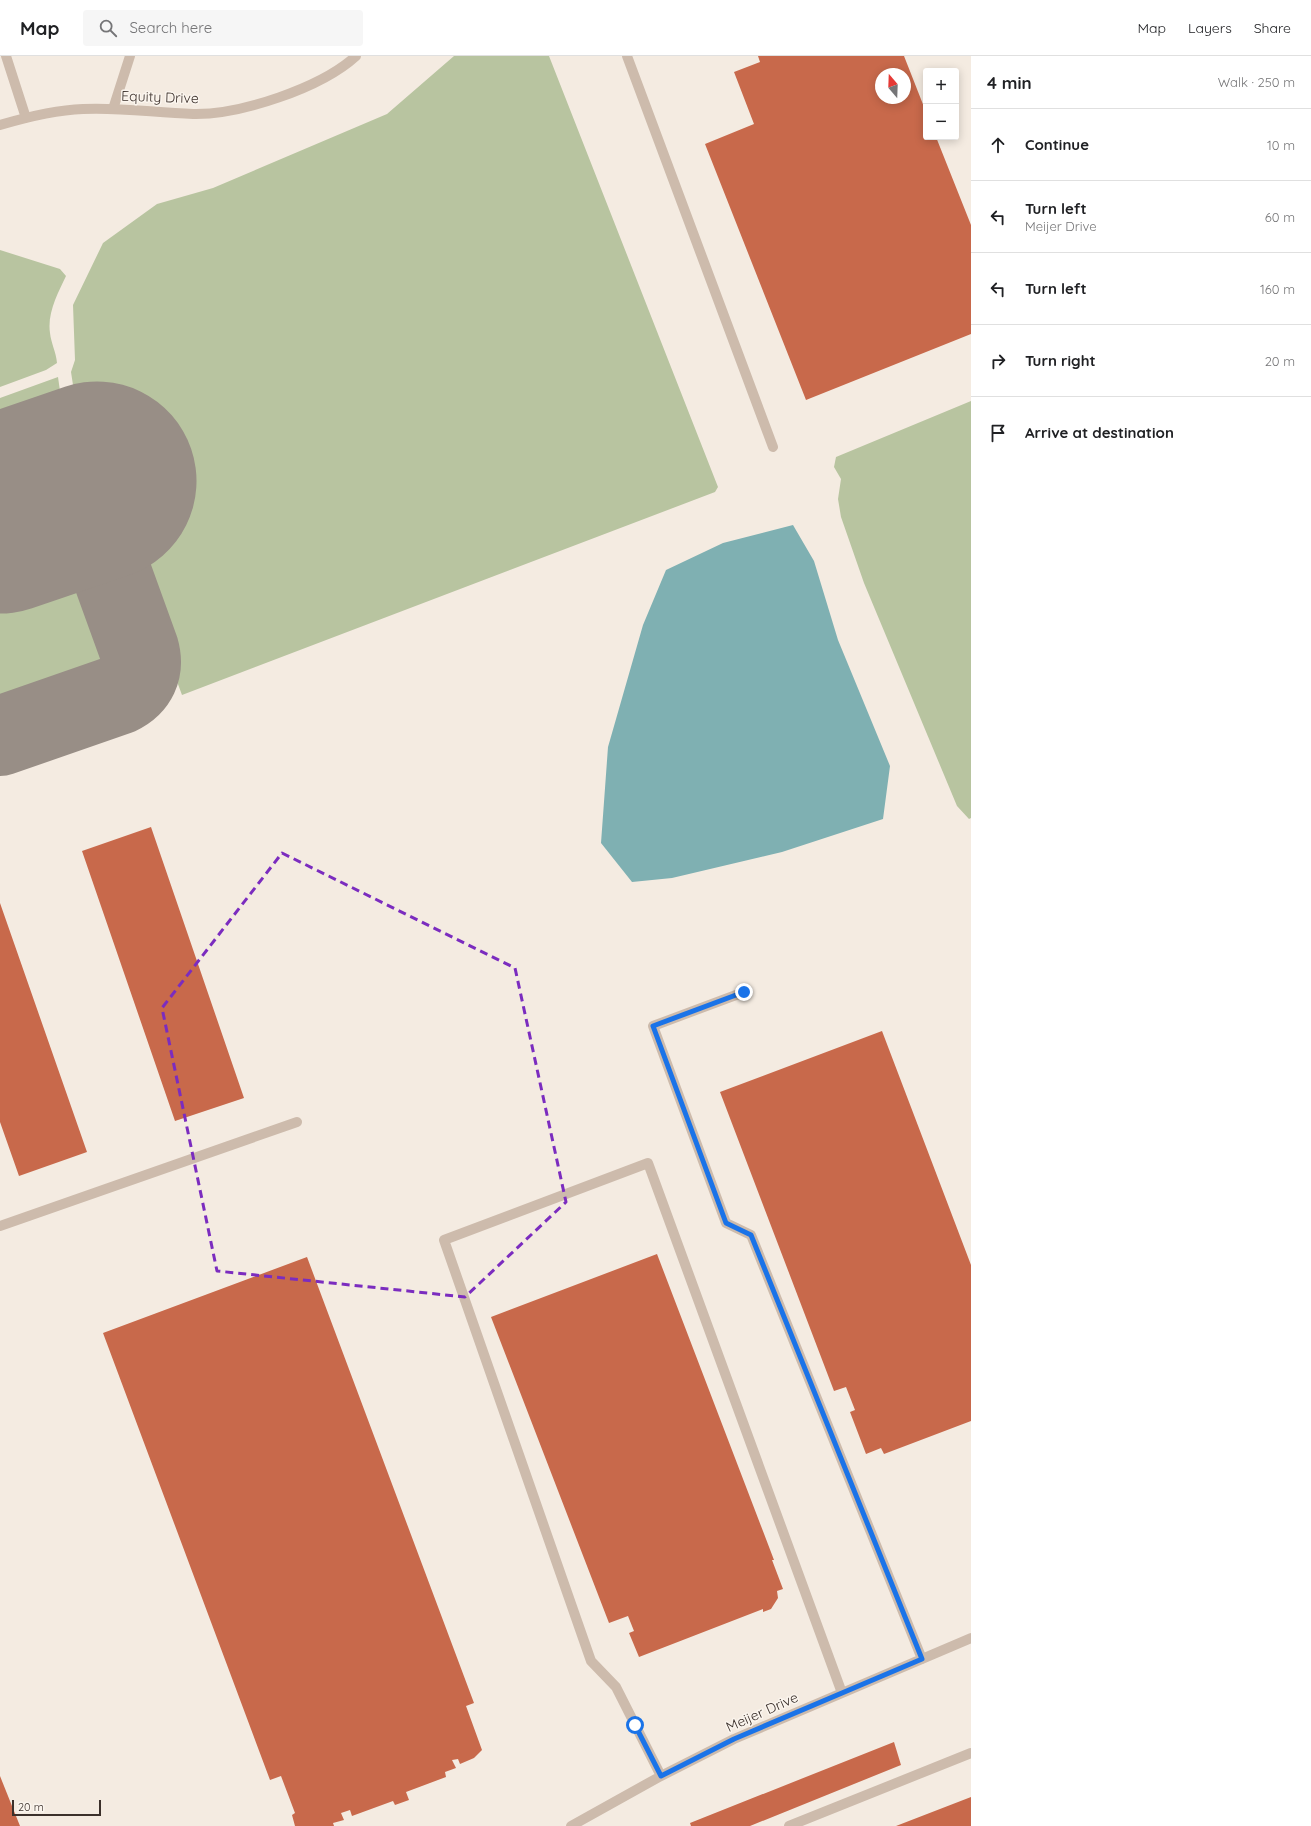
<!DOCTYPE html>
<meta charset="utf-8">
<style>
:root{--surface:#fff;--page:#f6f6f6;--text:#202124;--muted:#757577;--line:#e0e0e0}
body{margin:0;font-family:Quicksand,sans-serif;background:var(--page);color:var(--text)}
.controls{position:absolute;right:12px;top:12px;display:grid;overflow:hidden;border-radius:4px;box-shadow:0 2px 10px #0003}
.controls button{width:36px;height:36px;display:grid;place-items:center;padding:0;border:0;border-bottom:1px solid var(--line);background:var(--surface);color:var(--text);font:20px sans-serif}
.compass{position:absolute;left:875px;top:12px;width:36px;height:36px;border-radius:50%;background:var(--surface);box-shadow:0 2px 10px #0003;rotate:341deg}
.scale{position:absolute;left:12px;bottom:10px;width:89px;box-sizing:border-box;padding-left:4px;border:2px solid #3b302b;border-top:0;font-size:11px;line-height:14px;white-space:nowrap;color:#3b302b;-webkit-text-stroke:3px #fbf5ee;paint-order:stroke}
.stop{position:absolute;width:12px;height:12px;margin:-9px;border:3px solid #1a73e8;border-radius:50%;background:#fff}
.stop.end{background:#1a73e8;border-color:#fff;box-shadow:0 1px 4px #0008}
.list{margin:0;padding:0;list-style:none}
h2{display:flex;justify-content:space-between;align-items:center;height:52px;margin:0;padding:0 16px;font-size:17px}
h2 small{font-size:13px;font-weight:400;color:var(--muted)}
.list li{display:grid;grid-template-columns:26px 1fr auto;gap:12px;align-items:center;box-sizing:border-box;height:72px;padding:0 16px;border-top:1px solid var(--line)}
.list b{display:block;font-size:15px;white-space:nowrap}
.list p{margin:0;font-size:13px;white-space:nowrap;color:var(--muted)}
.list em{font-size:13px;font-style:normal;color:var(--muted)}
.icon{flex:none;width:22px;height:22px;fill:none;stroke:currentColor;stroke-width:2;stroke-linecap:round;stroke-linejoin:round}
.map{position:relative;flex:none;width:971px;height:1770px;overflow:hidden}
header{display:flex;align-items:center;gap:24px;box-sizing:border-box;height:56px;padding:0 20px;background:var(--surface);border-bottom:1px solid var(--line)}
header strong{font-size:19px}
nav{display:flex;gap:22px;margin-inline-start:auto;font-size:14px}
.search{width:280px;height:36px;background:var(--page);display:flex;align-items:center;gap:10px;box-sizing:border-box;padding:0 14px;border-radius:4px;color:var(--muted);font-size:15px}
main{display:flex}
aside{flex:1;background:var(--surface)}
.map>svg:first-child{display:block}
.green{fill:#b8c4a0}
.water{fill:#7fb0b2}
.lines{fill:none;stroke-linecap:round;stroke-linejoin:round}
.taxiway{stroke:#988e86;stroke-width:80}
.runway{stroke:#988e86;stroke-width:199}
.building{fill:#c8694b;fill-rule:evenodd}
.minor{stroke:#cdbbac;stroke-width:10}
.route{stroke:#1a73e8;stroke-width:5}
.marked{fill:none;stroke:#7b2cbf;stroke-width:3;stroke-dasharray:8 5;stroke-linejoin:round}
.labels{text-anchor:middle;stroke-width:3;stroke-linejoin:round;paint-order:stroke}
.street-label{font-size:14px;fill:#3b302b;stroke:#fbf5ee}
</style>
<header>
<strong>Map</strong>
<div class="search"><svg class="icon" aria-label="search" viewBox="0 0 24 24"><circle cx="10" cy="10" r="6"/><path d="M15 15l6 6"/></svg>Search here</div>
<nav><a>Map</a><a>Layers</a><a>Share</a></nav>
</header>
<main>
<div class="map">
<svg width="971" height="1770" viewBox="0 0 971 1770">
<rect width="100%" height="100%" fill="#f4ebe1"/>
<path class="green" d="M454,0H549L718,431L715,436L182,639L77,355L71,316L75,304L73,249L103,187L157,148L213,132L387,58Z
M0,194L60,213L66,220C58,237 47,257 50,277C51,287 56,296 57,307L46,314L0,331Z
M58,321L62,349L73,379L0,404V342Z
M971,345V762L969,763L957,750L864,527L841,461L838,443L841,423L834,411L836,401Z
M67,478L99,533L116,610L42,647L0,662V501Z"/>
<path class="water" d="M793,469L814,505L838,584L890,710L883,763L782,796L672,822L632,826L601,787L608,691L643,569L666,514L723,487Z"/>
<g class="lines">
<path class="taxiway" d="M0,680L118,639C137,630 145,614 139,593L80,430"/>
<path class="runway" d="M0,458L97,425"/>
</g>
<path class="building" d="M758,0H904L926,56V81H936L971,169V278L806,344L705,88L754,68L734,16L760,6ZM881,18H905V42H881Z
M151,771L244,1042L175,1065L82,795Z
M0,847L87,1096L19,1120L0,1066Z
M882,975L971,1209V1365L884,1398L881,1392L866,1398L850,1356L855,1354L846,1331L834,1335L720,1036Z
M657,1198L774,1504H772L783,1533L777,1535L778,1542L771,1553L763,1556V1553L639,1601L629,1577L634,1575L628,1560L609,1567L491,1261Z
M307,1201L474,1647L466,1650L482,1694L474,1702L460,1708L458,1703L452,1704L456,1712L445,1716L446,1721L406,1736L409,1744L395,1749L393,1745L352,1760L350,1754L341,1757L344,1764L333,1767L334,1770H295L292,1759L295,1757L281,1720L270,1724L103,1277Z
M894,1686L901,1709L750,1770H691L690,1767Z
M0,1720L20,1770H0Z
M971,1741V1770H896Z"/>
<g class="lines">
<path class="minor" d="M6,0L26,62
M627,0L773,391
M113,53L130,0
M0,69C27,61 55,54 83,53C120,51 156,57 193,58C240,59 321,32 356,0
M744,936L653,970L726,1167L751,1179L922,1603
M0,1170L297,1066
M661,1720L616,1631L591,1605L444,1184L648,1107L842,1637
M571,1770L661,1720L734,1683L971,1582
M789,1770L971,1697"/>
</g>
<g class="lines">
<path class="route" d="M635,1669L661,1720L734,1683L922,1603L751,1179L726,1167L653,970L744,936"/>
</g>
<path class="marked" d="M282,797L515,912L566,1146L465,1241L217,1215L162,952Z"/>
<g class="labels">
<g class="street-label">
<text transform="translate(160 41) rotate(2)" y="5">Equity Drive</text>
<text transform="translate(762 1656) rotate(-24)" y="5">Meijer Drive</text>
</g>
</g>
</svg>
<div class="controls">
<button>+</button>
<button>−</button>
</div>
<svg class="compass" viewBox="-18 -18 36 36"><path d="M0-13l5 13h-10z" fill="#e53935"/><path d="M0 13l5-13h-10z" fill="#757577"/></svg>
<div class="scale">20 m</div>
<div class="stop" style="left:635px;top:1669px"></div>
<div class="stop end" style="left:744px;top:936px"></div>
</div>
<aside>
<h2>4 min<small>Walk · 250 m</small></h2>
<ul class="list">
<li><svg class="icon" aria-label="ahead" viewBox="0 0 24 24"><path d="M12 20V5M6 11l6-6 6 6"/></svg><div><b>Continue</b></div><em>10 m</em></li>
<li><svg class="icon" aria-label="left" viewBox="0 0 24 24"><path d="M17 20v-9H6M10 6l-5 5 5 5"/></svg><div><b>Turn left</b><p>Meijer Drive</p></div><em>60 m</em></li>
<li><svg class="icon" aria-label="left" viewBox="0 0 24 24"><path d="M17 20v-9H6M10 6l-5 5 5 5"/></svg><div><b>Turn left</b></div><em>160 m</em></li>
<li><svg class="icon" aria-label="right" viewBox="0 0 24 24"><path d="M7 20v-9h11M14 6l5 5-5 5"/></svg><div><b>Turn right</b></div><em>20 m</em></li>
<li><svg class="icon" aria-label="arrive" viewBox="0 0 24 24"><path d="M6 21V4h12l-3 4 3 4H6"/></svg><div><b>Arrive at destination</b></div></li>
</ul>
</aside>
</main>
